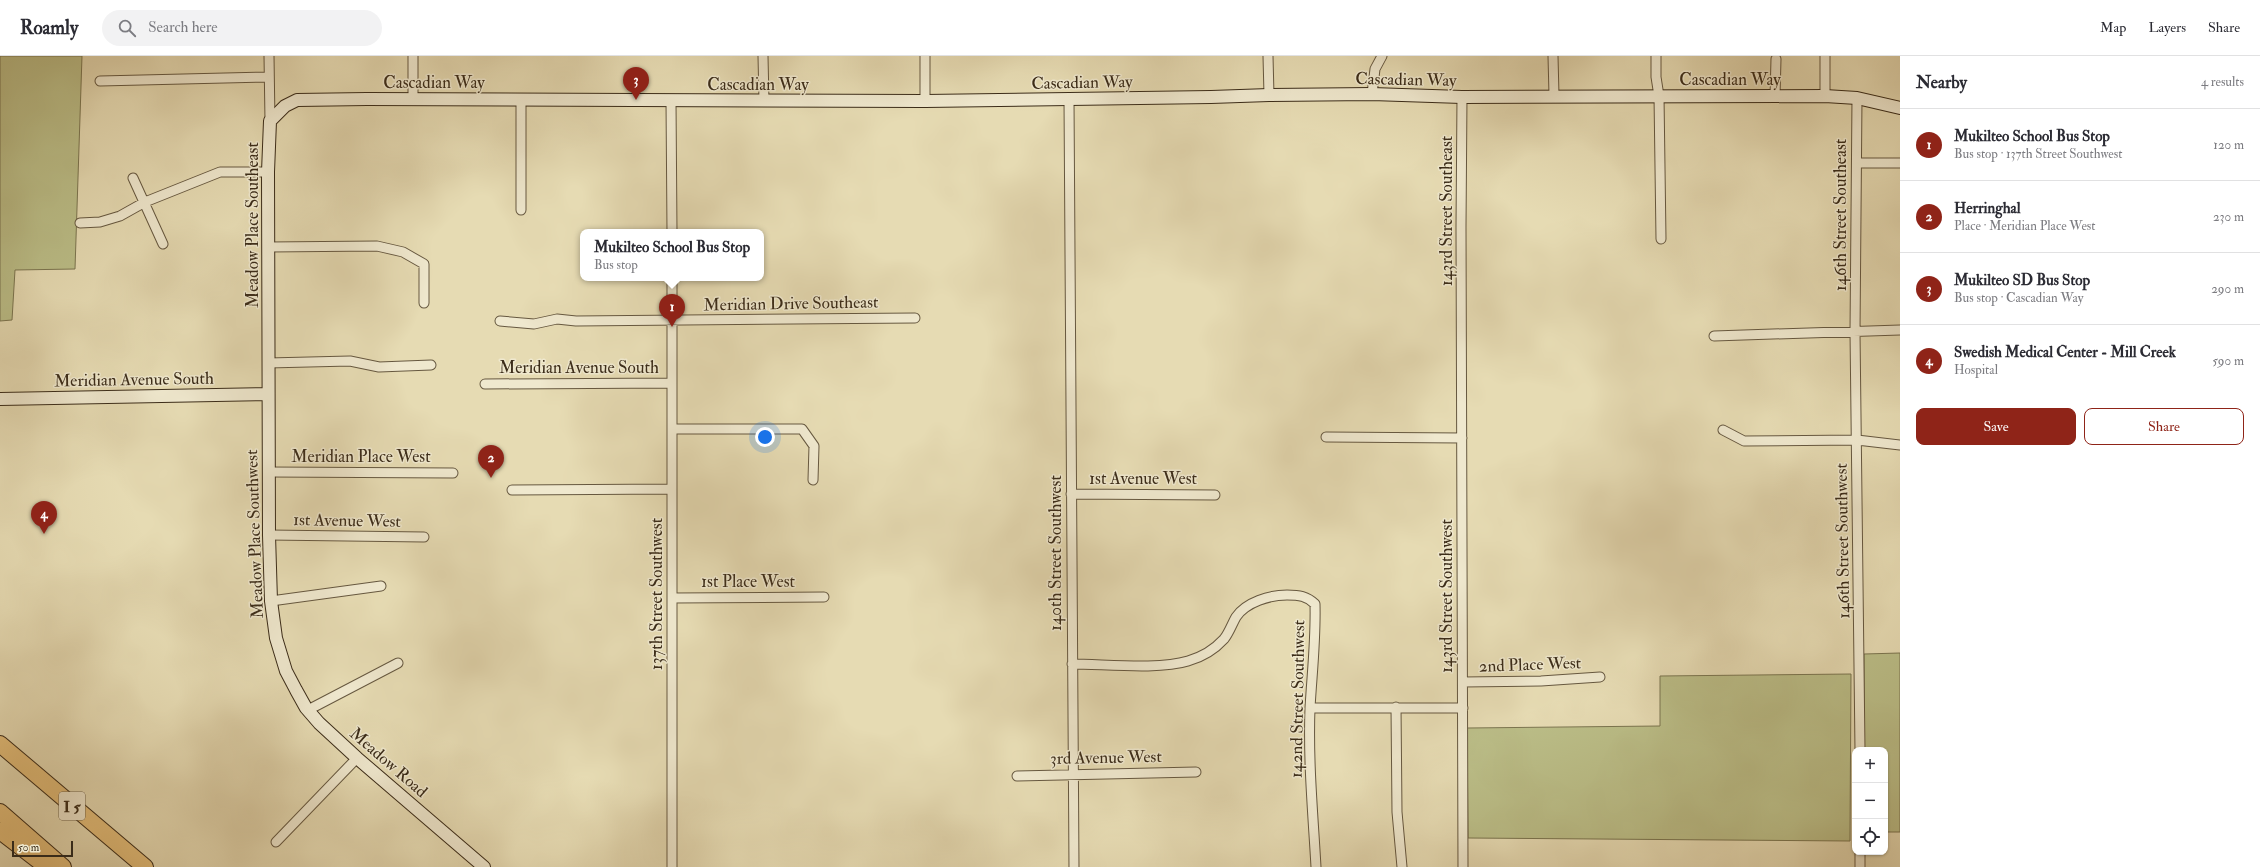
<!DOCTYPE html>
<meta charset="utf-8">
<style>
:root{--surface:#fff;--page:#f2f2f3;--text:#2b2b33;--muted:#7c7c81;--line:#e1e1e2;--accent:#8f2418}
body{margin:0;font-family:"IM FELL Double Pica",serif;background:var(--page);color:var(--text)}
.controls{position:absolute;right:12px;bottom:12px;display:grid;overflow:hidden;border-radius:8px;box-shadow:0 1px 3px #0004}
.controls button{width:36px;height:36px;display:grid;place-items:center;padding:0;border:0;border-bottom:1px solid var(--line);background:var(--surface);color:var(--text);font:20px sans-serif}
.scale{position:absolute;left:12px;bottom:10px;width:61px;box-sizing:border-box;padding-left:4px;border:2px solid #3b2c19;border-top:0;font-size:11px;line-height:14px;white-space:nowrap;color:#3b2c19;-webkit-text-stroke:3px #efe8ce;paint-order:stroke}
.you{position:absolute;left:765px;top:381px;width:14px;height:14px;margin:-10px;border:3px solid #fff;border-radius:50%;background:#1a73e8;box-shadow:0 0 0 6px #1a73e833}
.badge{display:grid;place-items:center;width:26px;height:26px;border-radius:50%;background:var(--accent);color:#fff;font-size:13px;font-weight:700}
.pin{position:absolute;translate:-50% -33px;filter:drop-shadow(0 1px 2px #0008)}
.pin::after{content:'';position:absolute;top:21px;width:14px;height:12px;background:inherit;clip-path:polygon(0 0,100% 0,50% 100%)}
.popup{position:absolute;left:580px;top:173px;width:184px;height:52px;box-sizing:border-box;display:grid;place-content:center;border-radius:8px;background:var(--surface);filter:drop-shadow(0 1px 3px #0005);font-size:13px;white-space:nowrap;color:var(--muted)}
.popup b{font-size:15px;color:var(--text)}
.popup::after{content:'';position:absolute;left:50%;top:100%;margin-left:-8px;border:8px solid transparent;border-top-color:var(--surface)}
.list{margin:0;padding:0;list-style:none}
h2{display:flex;justify-content:space-between;align-items:center;height:52px;margin:0;padding:0 16px;font-size:17px}
h2 small{font-size:13px;font-weight:400;color:var(--muted)}
.list li{display:grid;grid-template-columns:26px 1fr auto;gap:12px;align-items:center;box-sizing:border-box;height:72px;padding:0 16px;border-top:1px solid var(--line)}
.list b{display:block;font-size:15px;white-space:nowrap}
.list p{margin:0;font-size:13px;white-space:nowrap;color:var(--muted)}
.list em{font-size:13px;font-style:normal;color:var(--muted)}
.actions{display:flex;gap:8px;padding:12px 16px}
.actions a{flex:1;padding:9px 0;border:1px solid var(--accent);border-radius:8px;text-align:center;font-size:14px;color:var(--accent)}
.actions .main{background:var(--accent);color:#fff}
.icon{flex:none;width:22px;height:22px;fill:none;stroke:currentColor;stroke-width:2;stroke-linecap:round;stroke-linejoin:round}
.map{position:relative;flex:none;width:1900px;height:811px;overflow:hidden}
header{display:flex;align-items:center;gap:24px;box-sizing:border-box;height:56px;padding:0 20px;background:var(--surface);border-bottom:1px solid var(--line)}
header strong{font-size:19px}
nav{display:flex;gap:22px;margin-inline-start:auto;font-size:14px}
.search{width:280px;height:36px;background:var(--page);display:flex;align-items:center;gap:10px;box-sizing:border-box;padding:0 14px;border-radius:22px;color:var(--muted);font-size:15px}
main{display:flex}
aside{flex:1;background:var(--surface)}
.map>svg:first-child{display:block}
.green{fill:#bbbe88;stroke:#7b7550}
.lines{fill:none;stroke-linecap:round;stroke-linejoin:round}
.street-casing{stroke:#665840;stroke-width:11}
.secondary-casing{stroke:#3b2c19;stroke-width:14}
.highway-casing{stroke:#3b2c19;stroke-width:18}
.street{stroke:#efe8ce;stroke-width:9}
.secondary{stroke:#efe8ce;stroke-width:12}
.highway{stroke:#e3be7a;stroke-width:16}
.labels{text-anchor:middle;stroke-width:3;stroke-linejoin:round;paint-order:stroke}
.shield{fill:#efe8ce;stroke:#71644f;stroke-width:1}
.shield-label{font-size:16px;font-weight:bold;fill:#3b2c19}
.street-label{font-size:17px;fill:#3b2c19;stroke:#efe8ce}
</style>
<header>
<strong>Roamly</strong>
<div class="search"><svg class="icon" aria-label="search" viewBox="0 0 24 24"><circle cx="10" cy="10" r="6"/><path d="M15 15l6 6"/></svg>Search here</div>
<nav><a>Map</a><a>Layers</a><a>Share</a></nav>
</header>
<main>
<div class="map">
<svg width="1900" height="811" viewBox="0 0 1900 811">
<rect width="100%" height="100%" fill="#e6dbb3"/>
<filter id="stains"><feTurbulence type="fractalNoise" baseFrequency=".005" numOctaves="4"/><feColorMatrix values="0 0 0 0 .2 0 0 0 0 .09 0 0 0 0 .02 0 0 0 .5 -.17"/></filter>
<radialGradient id="worn" r=".72"><stop offset=".6" stop-color="#630" stop-opacity="0"/><stop offset="1" stop-color="#630" stop-opacity=".3"/></radialGradient>
<path class="green" d="M0,0H82L75,213L15,214L12,264L0,265Z
M1900,597V776H1885V694H1864V598Z
M1851,618L1850,785L1468,782L1467,672L1660,670V620Z"/>
<g class="lines">
<defs>
<path id="street" d="M269,0L270,65
M413,0V43
M763,0L764,45
M1268,0L1269,39
M1553,0L1554,39
M1656,0V21L1659,40L1661,183
M100,25L269,21
M1372,38L1375,13L1382,0
M1775,40L1776,3
M1825,40V0
M1462,41L1461,171L1463,811
M1857,42L1855,276L1860,694
M521,43V154
M1069,43L1074,811
M671,45L672,176
M925,45V0
M1857,107H1900
M133,122L163,188
M80,167L100,166L120,160L145,146L220,116H268
M269,191L377,190L403,196L424,208V247
M672,222V811
M500,265L534,268L557,263L576,265L915,262
M1714,280L1900,274
M268,307L350,305L379,311L431,309
M485,328L672,327
M672,373H802L814,390L813,424
M1723,374L1744,385L1857,384L1900,389
M1326,381L1462,382
M269,416L453,417
M512,434L672,433
M1071,438L1215,439
M269,479L424,481
M672,542L824,541
M271,545L381,530
M1072,608C1104,608 1159,614 1188,605C1202,601 1214,594 1224,583C1229,577 1232,568 1236,561C1246,546 1270,539 1287,539C1299,539 1307,540 1315,548C1316,583 1312,617 1310,652C1308,705 1313,758 1316,811
M1463,626L1541,625L1600,621
M1396,651L1397,756L1402,811
M1310,652H1463
M308,654L398,607
M1017,720L1196,716
M276,786L357,702
M1860,796V811"/>
<path id="secondary" d="M0,343L268,338
M484,811L357,702L319,667L306,652L296,634L286,615L276,582L271,545L269,479L268,116L270,65L285,50L297,44L367,43L925,45L1211,41L1269,39L1372,38L1462,41L1825,40L1857,42L1900,52"/>
<path id="highway" d="M0,688L145,811
M0,756L63,811
M0,775L47,811"/>
</defs>
<use href="#street" class="street-casing"/>
<use href="#secondary" class="secondary-casing"/>
<use href="#highway" class="highway-casing"/>
<use href="#street" class="street"/>
<use href="#secondary" class="secondary"/>
<use href="#highway" class="highway"/>
</g>
<g class="labels">
<rect class="shield" x="59" y="736" width="26" height="28" rx="3"/>
<g class="shield-label">
<text x="72" y="756">I 5</text>
</g>
<g class="street-label">
<text transform="translate(1406 23) rotate(1)" y="6">Cascadian Way</text>
<text x="1730" y="29">Cascadian Way</text>
<text x="434" y="32">Cascadian Way</text>
<text transform="translate(1082 26) rotate(-1)" y="6">Cascadian Way</text>
<text x="758" y="34">Cascadian Way</text>
<text transform="translate(1446 155) rotate(-90)" y="6">143rd Street Southeast</text>
<text transform="translate(1840 159) rotate(-90)" y="6">146th Street Southeast</text>
<text transform="translate(252 169) rotate(-90)" y="6">Meadow Place Southeast</text>
<text transform="translate(791 247) rotate(-1)" y="6">Meridian Drive Southeast</text>
<text x="579" y="317">Meridian Avenue South</text>
<text transform="translate(134 323) rotate(-1)" y="6">Meridian Avenue South</text>
<text x="361" y="406">Meridian Place West</text>
<text x="1143" y="428">1st Avenue West</text>
<text transform="translate(347 464) rotate(1)" y="6">1st Avenue West</text>
<text transform="translate(254 478) rotate(-92)" y="6">Meadow Place Southwest</text>
<text transform="translate(1842 485) rotate(-91)" y="6">146th Street Southwest</text>
<text transform="translate(1055 497) rotate(-90)" y="6">140th Street Southwest</text>
<text x="748" y="531">1st Place West</text>
<text transform="translate(656 538) rotate(-90)" y="6">137th Street Southwest</text>
<text transform="translate(1446 540) rotate(-90)" y="6">143rd Street Southwest</text>
<text transform="translate(1530 608) rotate(-2)" y="6">2nd Place West</text>
<text transform="translate(1297 643) rotate(-89)" y="6">142nd Street Southwest</text>
<text transform="translate(1106 701) rotate(-1)" y="6">3rd Avenue West</text>
<text transform="translate(389 706) rotate(41)" y="6">Meadow Road</text>
</g>
</g>
<rect width="100%" height="100%" filter="url(#stains)"/>
<rect width="100%" height="100%" fill="url(#worn)"/>
</svg>
<div class="controls">
<button>+</button>
<button>−</button>
<button><svg class="icon" aria-label="locate" viewBox="0 0 24 24"><circle cx="12" cy="12" r="6"/><path d="M12 2v4M12 18v4M2 12h4M18 12h4"/></svg></button>
</div>
<div class="scale">50 m</div>
<div class="you"></div>
<div class="pin badge" style="left:672px;top:271px">1</div>
<div class="popup"><b>Mukilteo School Bus Stop</b>Bus stop</div>
<div class="pin badge" style="left:491px;top:422px">2</div>
<div class="pin badge" style="left:636px;top:44px">3</div>
<div class="pin badge" style="left:44px;top:478px">4</div>
</div>
<aside>
<h2>Nearby<small>4 results</small></h2>
<ul class="list">
<li><span class="badge">1</span><div><b>Mukilteo School Bus Stop</b><p>Bus stop · 137th Street Southwest</p></div><em>120 m</em></li>
<li><span class="badge">2</span><div><b>Herringhal</b><p>Place · Meridian Place West</p></div><em>230 m</em></li>
<li><span class="badge">3</span><div><b>Mukilteo SD Bus Stop</b><p>Bus stop · Cascadian Way</p></div><em>290 m</em></li>
<li><span class="badge">4</span><div><b>Swedish Medical Center - Mill Creek</b><p>Hospital</p></div><em>590 m</em></li>
</ul>
<div class="actions"><a class="main">Save</a><a>Share</a></div>
</aside>
</main>
